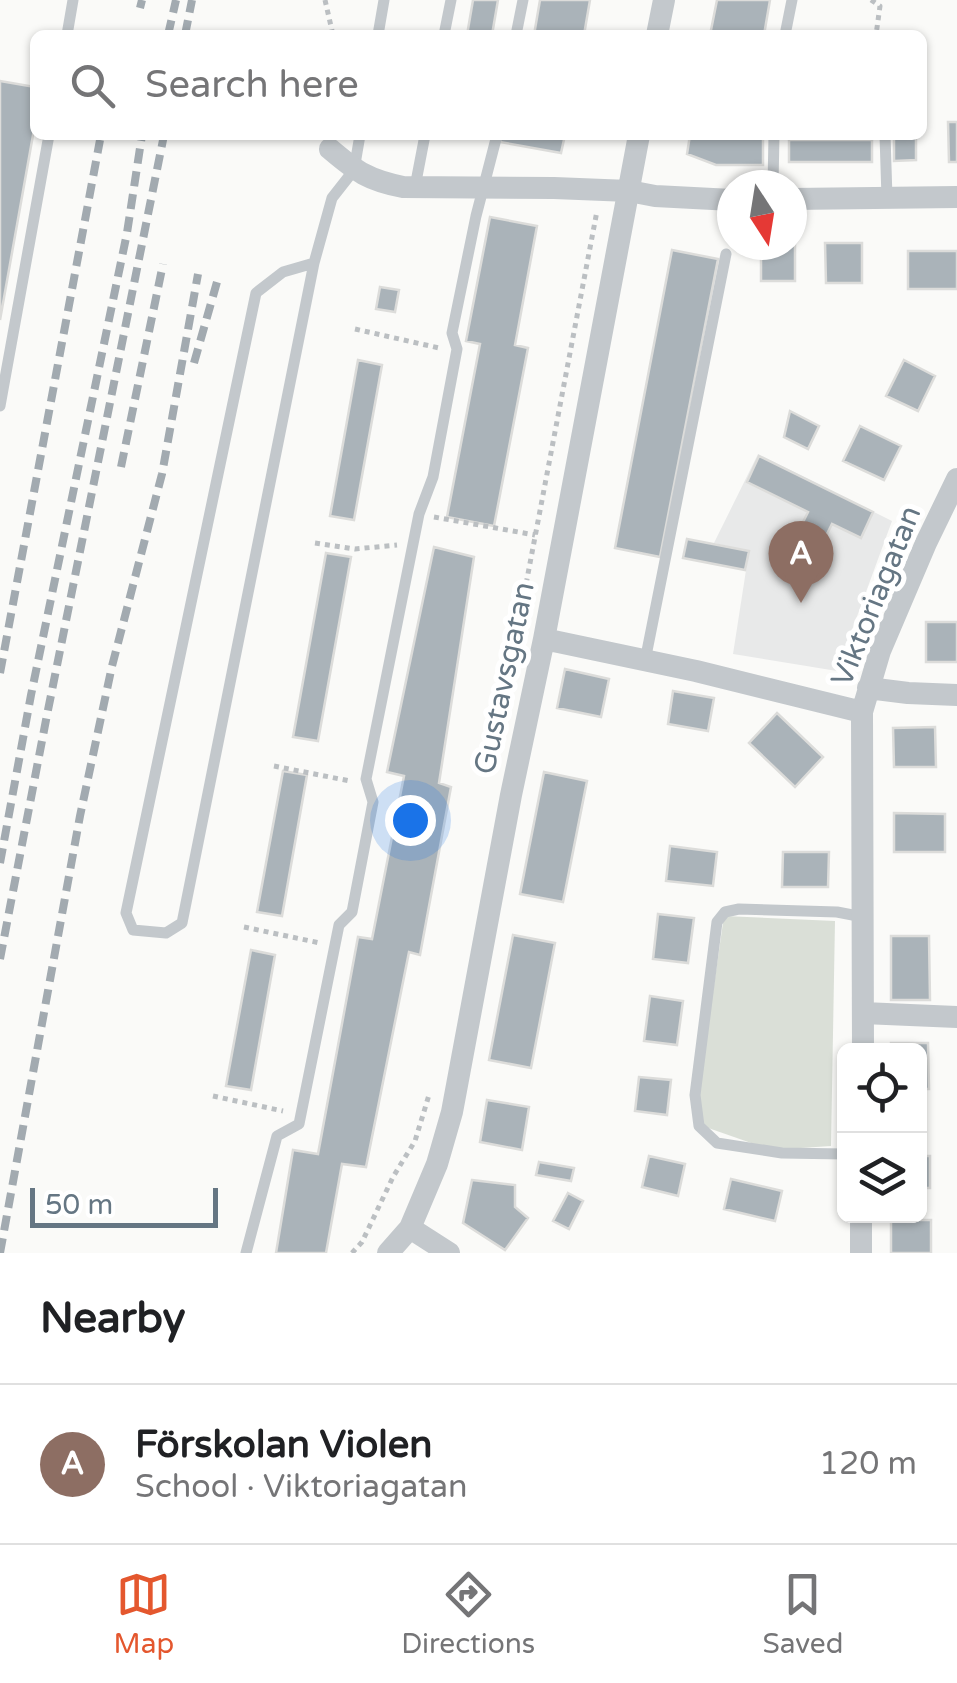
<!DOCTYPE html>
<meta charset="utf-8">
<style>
:root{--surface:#fff;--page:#f6f6f6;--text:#202124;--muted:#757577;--line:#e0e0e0;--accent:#e4572e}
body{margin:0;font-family:"Varela Round",sans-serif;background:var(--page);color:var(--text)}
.controls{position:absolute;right:30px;bottom:30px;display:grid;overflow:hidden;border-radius:15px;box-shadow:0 2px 8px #0004}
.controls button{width:90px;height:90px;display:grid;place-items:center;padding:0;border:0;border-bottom:2px solid var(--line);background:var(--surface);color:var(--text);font:50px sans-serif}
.compass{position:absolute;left:717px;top:170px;width:90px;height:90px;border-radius:50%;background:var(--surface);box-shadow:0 2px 8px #0004;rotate:168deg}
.scale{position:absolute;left:30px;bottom:25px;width:188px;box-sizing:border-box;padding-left:10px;border:5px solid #657683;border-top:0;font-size:28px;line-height:35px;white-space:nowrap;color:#657683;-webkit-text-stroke:8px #fff;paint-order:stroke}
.you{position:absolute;left:410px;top:820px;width:35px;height:35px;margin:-25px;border:8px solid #fff;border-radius:50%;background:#1a73e8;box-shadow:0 0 0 15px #1a73e833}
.badge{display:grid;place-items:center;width:65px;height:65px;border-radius:50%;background:var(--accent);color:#fff;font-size:32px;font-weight:700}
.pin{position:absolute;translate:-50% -82px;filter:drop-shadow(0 2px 5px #0008)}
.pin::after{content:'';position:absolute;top:52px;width:35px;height:30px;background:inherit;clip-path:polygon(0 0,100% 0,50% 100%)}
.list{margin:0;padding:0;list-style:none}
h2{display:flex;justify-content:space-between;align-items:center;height:130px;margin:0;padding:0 40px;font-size:42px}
h2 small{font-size:32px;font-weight:400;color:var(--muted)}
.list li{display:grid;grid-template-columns:65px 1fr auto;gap:30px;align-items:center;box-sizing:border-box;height:160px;padding:0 40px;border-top:2px solid var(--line)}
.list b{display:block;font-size:38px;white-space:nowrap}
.list p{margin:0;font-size:32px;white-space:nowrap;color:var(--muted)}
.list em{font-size:32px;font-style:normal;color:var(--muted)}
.icon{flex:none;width:55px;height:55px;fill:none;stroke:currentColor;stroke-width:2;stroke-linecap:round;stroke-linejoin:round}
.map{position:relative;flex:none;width:957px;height:1253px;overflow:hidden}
.search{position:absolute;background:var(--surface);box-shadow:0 2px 8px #0004;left:30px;right:30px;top:30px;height:110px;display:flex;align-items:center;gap:25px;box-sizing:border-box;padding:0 35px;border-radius:15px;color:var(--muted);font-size:38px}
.sheet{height:290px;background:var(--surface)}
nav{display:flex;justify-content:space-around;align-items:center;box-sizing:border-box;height:140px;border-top:2px solid var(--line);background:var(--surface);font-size:28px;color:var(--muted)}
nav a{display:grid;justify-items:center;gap:5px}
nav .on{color:var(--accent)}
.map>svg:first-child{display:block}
.built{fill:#e8e9e9}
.green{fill:#dadfd7}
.building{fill:#aab3b9;stroke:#dcdcda;stroke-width:2.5}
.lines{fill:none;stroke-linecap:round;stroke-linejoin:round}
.path{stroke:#bbbfc2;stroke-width:5;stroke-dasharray:5 5;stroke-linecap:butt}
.service{stroke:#c3c8cc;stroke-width:11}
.minor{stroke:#c3c8cc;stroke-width:22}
.rail{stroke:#a2aab0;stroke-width:8;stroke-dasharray:15 8;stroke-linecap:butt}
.labels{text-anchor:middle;stroke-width:10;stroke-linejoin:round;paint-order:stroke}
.street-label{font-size:30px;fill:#657683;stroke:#fff}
</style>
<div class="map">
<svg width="957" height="1253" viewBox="0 0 957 1253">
<rect width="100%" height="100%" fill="#fafaf8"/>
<path class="built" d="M758,454L892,521L837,671L733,654L749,551L714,543Z"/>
<path class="green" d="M724,916L835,921L831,1146L771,1150L694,1123Z"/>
<path class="building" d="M473,0H498L492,35H467Z
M540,0H590L584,35H534Z
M717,0H770L764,35H710Z
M0,81L35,87V124L0,320Z
M948,122H957V162H949Z
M501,135H565L561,153L500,142Z
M690,135H763V165H716L687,154Z
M894,135H916V160L894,161Z
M789,140H872V162H789Z
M490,217L537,226L515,345L528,348L494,526L447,517L480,344L466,341Z
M792,243H795V281H761V245H792Z
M825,243H862V283H826Z
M672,250L718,259L660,557L615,548Z
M908,251H957V289H908Z
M380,287L399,290L395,312L376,309Z
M358,360L382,365L354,520L330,516Z
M904,360L935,376L918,411L886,396Z
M790,411L819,426L808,449L784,437Z
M860,426L901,446L884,480L843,461Z
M759,456L873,512L861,538L832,524L804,580L780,568L808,512L747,482Z
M687,539L749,551L745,570L683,558Z
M434,547L474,557L439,783L451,787L420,955L409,952L366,1167L342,1164L326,1253H276L293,1150L318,1154L358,937L372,939L404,776L387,772Z
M326,553L351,557L318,741L293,737Z
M926,622H957V662H926Z
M565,669L609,679L601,717L557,708Z
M673,691L714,698L708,731L668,724Z
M777,713L823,757L795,787L749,743Z
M935,727L936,767H894L893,728Z
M283,771L307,775L282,916L257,912Z
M544,772L587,781L563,902L520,894Z
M894,813L945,814V852H894Z
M670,846L717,852L713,886L666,881Z
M783,852H829L828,887H782Z
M658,914L694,918L688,963L653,959Z
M513,935L555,943L531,1068L489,1060Z
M891,936H929L930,1000H891Z
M251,950L275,955L251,1090L226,1086Z
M650,996L683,1001L677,1045L644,1041Z
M891,1043H928L929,1089H920V1050H891Z
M639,1077L671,1080L667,1115L635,1111Z
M487,1100L529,1107L522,1150L480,1142Z
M649,1156L685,1164L678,1196L642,1187Z
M920,1156H930V1188H920Z
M539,1162L574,1168L571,1181L536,1175Z
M731,1179L782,1191L775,1221L724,1209Z
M472,1180L515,1185V1207L528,1218L505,1250L463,1223Z
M568,1193L583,1201L569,1229L553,1221Z
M891,1220H931V1253H891Z"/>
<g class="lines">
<path class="path" d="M325,0L333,35
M871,0L880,6L876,35
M355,329L439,348
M434,517L535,535
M315,543L355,549L397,545
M500,721L597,211
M274,766L350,781
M244,927L320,943
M213,1096L283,1111
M352,1253L362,1242L393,1177L415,1141L429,1095"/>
<path class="service" d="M67,35L73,0
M378,35L384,0
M444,35L451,0
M516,35L523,0
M785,35L792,0
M885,135L887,198
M773,185L774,135
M415,187L425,135
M314,263L283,272L256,293L126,913L133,930L166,933L182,923L314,263L332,198L354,170L360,135
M0,406L49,135
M645,661L726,254
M844,1154L782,1153L717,1143L699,1126L695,1095L717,922L725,912L739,909L837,912L863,917
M246,1253L277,1136L299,1124L339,925L352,912L373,802L366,779L419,514L433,477L457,349L452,333L476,216L497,135"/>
<path class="minor" d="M657,35L664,0
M330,149C357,172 368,180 403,187L554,188L629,191L655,196L732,200
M792,199L957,197
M544,639L696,671L862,712
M868,688L908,693L957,695
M863,1013L957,1017
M863,1050L862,712L880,651L926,543L957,479
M410,1228L449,1253
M388,1253L410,1228L437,1164L452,1112L511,795L544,639L639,135
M861,1253V1216"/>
<path class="rail" d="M140,8L142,0
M168,35L176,0
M185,35L192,0
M194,363L217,282
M121,467L163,264
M0,673L100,140
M0,863L31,695L127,233L142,135
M0,959L46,720L164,135
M0,1253L80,816L112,666L162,474L198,274"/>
</g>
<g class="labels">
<g class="street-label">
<text transform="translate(876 596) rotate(-68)" y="10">Viktoriagatan</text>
<text transform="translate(504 678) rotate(-78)" y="10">Gustavsgatan</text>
</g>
</g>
</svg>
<div class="controls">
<button><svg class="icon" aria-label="locate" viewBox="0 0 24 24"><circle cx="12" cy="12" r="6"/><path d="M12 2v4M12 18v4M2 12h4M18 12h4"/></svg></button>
<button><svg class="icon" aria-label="layers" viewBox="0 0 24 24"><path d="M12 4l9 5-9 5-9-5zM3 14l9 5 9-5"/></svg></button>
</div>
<svg class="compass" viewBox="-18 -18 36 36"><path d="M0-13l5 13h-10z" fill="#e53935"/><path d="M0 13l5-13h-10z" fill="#757577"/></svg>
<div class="scale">50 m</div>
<div class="you"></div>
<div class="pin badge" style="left:801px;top:603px;background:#8d6e63">A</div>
<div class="search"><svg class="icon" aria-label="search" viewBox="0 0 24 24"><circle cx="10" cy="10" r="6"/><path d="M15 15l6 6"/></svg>Search here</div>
</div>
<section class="sheet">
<h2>Nearby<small></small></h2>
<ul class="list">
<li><span class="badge" style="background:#8d6e63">A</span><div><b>Förskolan Violen</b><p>School · Viktoriagatan</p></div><em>120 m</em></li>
</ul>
</section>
<nav>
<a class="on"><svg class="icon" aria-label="map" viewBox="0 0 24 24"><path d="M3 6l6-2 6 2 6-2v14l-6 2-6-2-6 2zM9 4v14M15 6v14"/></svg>Map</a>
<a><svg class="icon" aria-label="directions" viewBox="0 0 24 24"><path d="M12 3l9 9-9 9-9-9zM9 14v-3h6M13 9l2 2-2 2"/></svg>Directions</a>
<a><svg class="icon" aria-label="saved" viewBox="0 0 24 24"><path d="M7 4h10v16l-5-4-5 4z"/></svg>Saved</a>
</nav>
